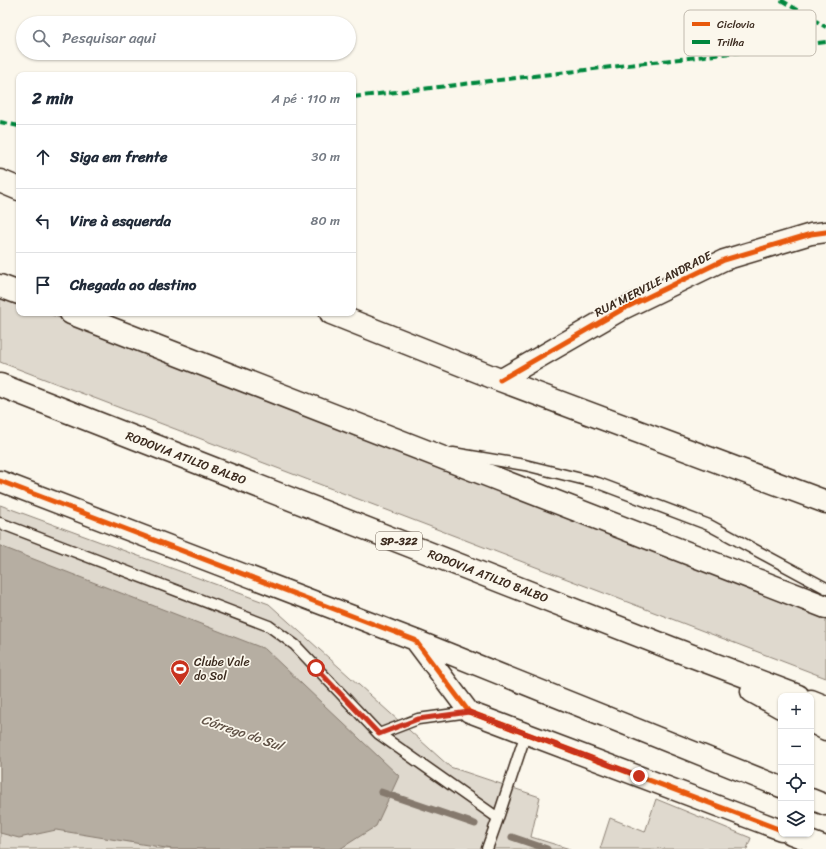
<!DOCTYPE html>
<html lang="pt">
<meta charset="utf-8">
<style>
:root{--surface:#fff;--page:#f6f6f7;--text:#1f2937;--muted:#747a83;--line:#e0e1e3}
body{margin:0;font-family:Sriracha,sans-serif;background:var(--page);color:var(--text)}
.controls{position:absolute;right:12px;bottom:12px;display:grid;overflow:hidden;border-radius:8px;box-shadow:0 1px 3px #0004}
.controls button{width:36px;height:36px;display:grid;place-items:center;padding:0;border:0;border-bottom:1px solid var(--line);background:var(--surface);color:var(--text);font:20px sans-serif}
.stop{position:absolute;width:12px;height:12px;margin:-9px;border:3px solid #c8321e;border-radius:50%;background:#fff}
.stop.end{background:#c8321e;border-color:#fff;box-shadow:0 1px 4px #0008}
.list{margin:0;padding:0;list-style:none}
h2{display:flex;justify-content:space-between;align-items:center;height:52px;margin:0;padding:0 16px;font-size:17px}
h2 small{font-size:13px;font-weight:400;color:var(--muted)}
.list li{display:grid;grid-template-columns:26px 1fr auto;gap:12px;align-items:center;box-sizing:border-box;height:64px;padding:0 16px;border-top:1px solid var(--line)}
.list b{display:block;font-size:15px;white-space:nowrap}
.list em{font-size:13px;font-style:normal;color:var(--muted)}
.icon{flex:none;width:22px;height:22px;fill:none;stroke:currentColor;stroke-width:2;stroke-linecap:round;stroke-linejoin:round}
.map{position:relative;flex:none;width:826px;height:849px;overflow:hidden}
.search{position:absolute;background:var(--surface);box-shadow:0 1px 3px #0004;left:16px;top:16px;width:340px;height:44px;display:flex;align-items:center;gap:10px;box-sizing:border-box;padding:0 14px;border-radius:22px;color:var(--muted);font-size:15px}
.panel{position:absolute;background:var(--surface);box-shadow:0 1px 3px #0004;left:16px;top:72px;width:340px;height:244px;border-radius:8px}
.map>svg:first-child{display:block}
.green{fill:#dfd9ce;stroke:#8d8276}
.water{fill:#b6aea2;stroke:#85796d}
.lines{fill:none;stroke-linecap:round;stroke-linejoin:round}
.stream{stroke:#85796d;stroke-width:7}
.service-casing{stroke:#3b2a1e;stroke-width:13}
.minor-casing{stroke:#3b2a1e;stroke-width:23}
.secondary-casing{stroke:#3b2a1e;stroke-width:25}
.motorway-casing{stroke:#3b2a1e;stroke-width:25}
.service{stroke:#fbf7ec;stroke-width:10}
.minor{stroke:#fbf7ec;stroke-width:20}
.secondary{stroke:#fbf7ec;stroke-width:22}
.motorway{stroke:#fbf7ec;stroke-width:22}
.quiet{stroke:#00873e;stroke-width:4;stroke-dasharray:8 4;stroke-linecap:butt}
.cycleway-casing{stroke:#fbf7ec;stroke-width:8}
.cycleway{stroke:#e8590c;stroke-width:5}
.route{stroke:#c8321e;stroke-width:5}
.labels{text-anchor:middle;stroke-width:3.5;stroke-linejoin:round;paint-order:stroke}
.shield{fill:#fbf7ec;stroke:#75685c;stroke-width:1}
.shield-label{font-size:11px;font-weight:bold;fill:#3b2a1e}
.street-label{font-size:12px;fill:#3b2a1e;stroke:#fbf7ec}
.poi-label{font-size:12px;fill:#3b2a1e;stroke:#fbf7ec;text-anchor:start}
.water-label{font-size:13px;font-style:italic;fill:#605246;stroke:#fbf7ec}
.key{fill:#fbf7ec;stroke:#c1baae;stroke-width:1}
.key-label{font-size:11px;fill:#3b2a1e}
</style>
<div class="map">
<svg width="826" height="849" viewBox="0 0 826 849">
<rect width="100%" height="100%" fill="#fbf7ec"/>
<filter id="ink" filterUnits="userSpaceOnUse"><feTurbulence type="fractalNoise" baseFrequency=".025" numOctaves="2"/><feDisplacementMap in="SourceGraphic" scale="8" xChannelSelector="R" yChannelSelector="G"/><feConvolveMatrix kernelMatrix="1 2 1 2 8 2 1 2 1" color-interpolation-filters="sRGB"/></filter>
<g filter="url(#ink)">
<path class="green" d="M0,295L19,302V313H47L826,614V678L0,362Z
M0,505L269,604L450,767L540,797L531,837L570,849H0Z
M656,799L751,838L747,849H600L610,818L645,832Z"/>
<path class="water" d="M0,546L265,649L399,776L376,826L340,849H172L56,830L19,838L0,833Z"/>
<g class="lines">
<path class="stream" d="M381,792L475,824
M512,837L547,849"/>
<defs>
<path id="service" d="M453,453L525,465L598,483L709,525L826,588
M0,523L269,626L295,645L379,734L498,818
M379,734L418,719L469,712
M487,849L498,818L526,733"/>
<path id="minor" d="M500,380L621,310L724,260L811,234L826,232
M0,481L415,640L469,712L781,830
M415,640L781,787
M811,799L826,805
M791,834L826,847"/>
<path id="secondary" d="M0,181L19,189
M331,313L500,380L826,502"/>
<path id="motorway" d="M0,286L19,293
M71,313L826,607
M0,385L671,648L798,696
M752,691L781,707
M811,701L826,707
M811,721L826,729"/>
</defs>
<use href="#service" class="service-casing"/>
<use href="#minor" class="minor-casing"/>
<use href="#secondary" class="secondary-casing"/>
<use href="#motorway" class="motorway-casing"/>
<use href="#service" class="service"/>
<use href="#minor" class="minor"/>
<use href="#secondary" class="secondary"/>
<use href="#motorway" class="motorway"/>
<path class="quiet" d="M781,0L826,27
M353,97L826,42
M0,122L19,126"/>
<defs>
<path id="cycleway" d="M500,380L621,310L724,260L811,234L826,232
M0,481L415,640L469,712L781,830"/>
</defs>
<use href="#cycleway" class="cycleway-casing"/>
<use href="#cycleway" class="cycleway"/>
</g>
</g>
<g class="lines" filter="url(#ink)">
<path class="route" d="M316,668L379,734L418,719L469,712L639,776"/>
</g>
<defs>
<symbol id="stadium-pin" viewBox="-11 -11 22 30"><path d="M0 17L-7.5 6A9.5 9.5 0 1 1 7.5 6Z" fill="#c8321e" stroke="#fbf7ec"/><path d="M0-5a6.5 5 0 1 0 0 10a6.5 5 0 1 0 0-10ZM-3.5-1.8h7v3.6h-7Z" fill="#fff"/></symbol>
</defs>
<g fill-rule="evenodd">
<use href="#stadium-pin" x="169" y="658" width="22" height="30"/>
</g>
<g class="labels">
<rect class="shield" x="376" y="532" width="46" height="18" rx="3"/>
<g class="shield-label">
<text x="399" y="545">SP-322</text>
</g>
<g class="street-label">
<text transform="translate(653 284) rotate(-27)" y="4">RUA MERVILE ANDRADE</text>
<text transform="translate(186 458) rotate(21)" y="4">RODOVIA ATILIO BALBO</text>
<text transform="translate(488 576) rotate(21)" y="4">RODOVIA ATILIO BALBO</text>
</g>
<g class="poi-label">
<text x="194" y="666">Clube Vale<tspan x="194" dy="14">do Sol</tspan></text>
</g>
<g class="water-label">
<text transform="translate(242 732) rotate(19)" y="5">Córrego do Sul</text>
</g>
</g>
<rect x="684" y="10" width="132" height="46" rx="6" class="key"/>
<rect x="692" y="22" width="18" height="4" fill="#e8590c"/>
<rect x="692" y="40" width="18" height="4" fill="#00873e"/>
<g class="key-label">
<text x="717" y="28">Ciclovia</text>
<text x="717" y="46">Trilha</text>
</g>
</svg>
<div class="controls">
<button>+</button>
<button>−</button>
<button><svg class="icon" aria-label="locate" viewBox="0 0 24 24"><circle cx="12" cy="12" r="6"/><path d="M12 2v4M12 18v4M2 12h4M18 12h4"/></svg></button>
<button><svg class="icon" aria-label="layers" viewBox="0 0 24 24"><path d="M12 4l9 5-9 5-9-5zM3 14l9 5 9-5"/></svg></button>
</div>
<div class="stop" style="left:316px;top:668px"></div>
<div class="stop end" style="left:639px;top:776px"></div>
<div class="search"><svg class="icon" aria-label="search" viewBox="0 0 24 24"><circle cx="10" cy="10" r="6"/><path d="M15 15l6 6"/></svg>Pesquisar aqui</div>
<section class="panel">
<h2>2 min<small>A pé · 110 m</small></h2>
<ul class="list">
<li><svg class="icon" aria-label="ahead" viewBox="0 0 24 24"><path d="M12 20V5M6 11l6-6 6 6"/></svg><div><b>Siga em frente</b></div><em>30 m</em></li>
<li><svg class="icon" aria-label="left" viewBox="0 0 24 24"><path d="M17 20v-9H6M10 6l-5 5 5 5"/></svg><div><b>Vire à esquerda</b></div><em>80 m</em></li>
<li><svg class="icon" aria-label="arrive" viewBox="0 0 24 24"><path d="M6 21V4h12l-3 4 3 4H6"/></svg><div><b>Chegada ao destino</b></div></li>
</ul>
</section>
</div>
